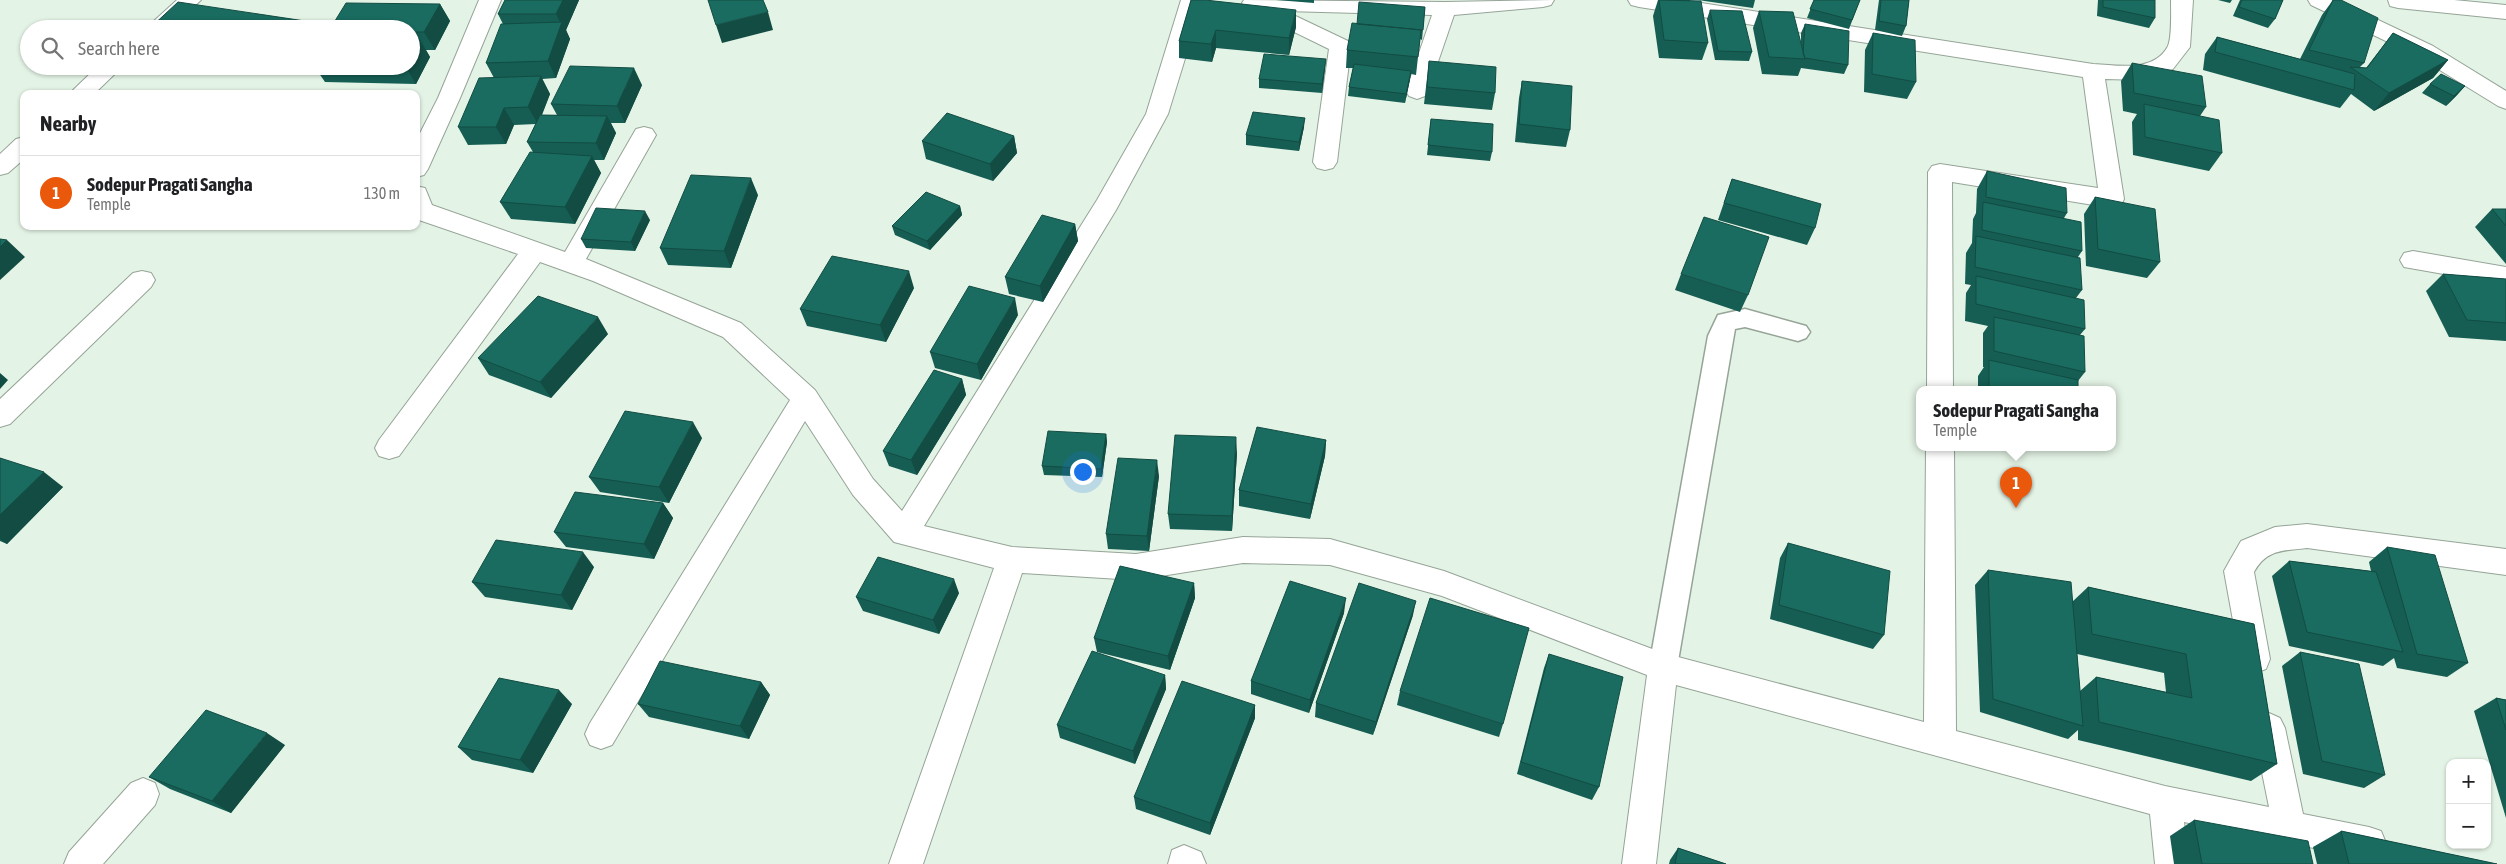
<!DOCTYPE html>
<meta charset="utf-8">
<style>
:root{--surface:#fff;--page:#f2f2f2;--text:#202124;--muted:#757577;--line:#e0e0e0;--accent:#ea580c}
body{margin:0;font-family:"Asap Condensed",sans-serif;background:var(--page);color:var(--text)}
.controls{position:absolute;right:15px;bottom:15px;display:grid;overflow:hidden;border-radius:10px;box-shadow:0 1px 4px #0004}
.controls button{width:45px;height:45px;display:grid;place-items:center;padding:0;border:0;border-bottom:1px solid var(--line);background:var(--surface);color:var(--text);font:25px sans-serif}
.you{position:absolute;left:1082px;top:471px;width:18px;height:18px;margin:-12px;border:4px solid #fff;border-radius:50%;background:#1a73e8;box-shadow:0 0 0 8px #1a73e833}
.badge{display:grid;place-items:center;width:32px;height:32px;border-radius:50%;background:var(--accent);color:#fff;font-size:16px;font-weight:700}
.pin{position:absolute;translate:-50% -41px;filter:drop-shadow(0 1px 2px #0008)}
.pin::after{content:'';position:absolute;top:26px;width:18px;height:15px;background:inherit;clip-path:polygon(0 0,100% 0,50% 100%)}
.popup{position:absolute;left:1916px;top:386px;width:200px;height:65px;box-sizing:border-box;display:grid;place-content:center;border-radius:10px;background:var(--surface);filter:drop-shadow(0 1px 4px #0005);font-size:16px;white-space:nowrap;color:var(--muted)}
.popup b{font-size:19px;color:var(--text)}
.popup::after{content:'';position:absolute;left:50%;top:100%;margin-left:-10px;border:10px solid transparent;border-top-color:var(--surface)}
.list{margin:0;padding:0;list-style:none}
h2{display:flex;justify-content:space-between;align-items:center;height:65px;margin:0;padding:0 20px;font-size:21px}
h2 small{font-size:16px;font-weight:400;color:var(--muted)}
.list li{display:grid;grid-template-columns:32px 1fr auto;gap:15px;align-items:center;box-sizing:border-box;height:75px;padding:0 20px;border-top:1px solid var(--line)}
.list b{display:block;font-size:19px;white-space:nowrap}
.list p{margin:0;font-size:16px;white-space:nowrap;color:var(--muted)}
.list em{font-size:16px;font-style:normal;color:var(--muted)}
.icon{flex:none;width:28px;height:28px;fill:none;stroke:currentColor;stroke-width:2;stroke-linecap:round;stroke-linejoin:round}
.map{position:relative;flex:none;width:2506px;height:864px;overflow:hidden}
.search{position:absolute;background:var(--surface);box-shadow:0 1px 4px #0004;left:20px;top:20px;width:400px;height:55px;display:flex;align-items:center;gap:12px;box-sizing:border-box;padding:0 18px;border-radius:28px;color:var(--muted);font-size:19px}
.panel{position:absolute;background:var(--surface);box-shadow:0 1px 4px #0004;left:20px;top:90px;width:400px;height:140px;border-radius:10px}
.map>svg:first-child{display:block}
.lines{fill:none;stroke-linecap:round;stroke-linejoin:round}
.service-casing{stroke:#95a497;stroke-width:3}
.minor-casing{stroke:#95a497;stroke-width:2}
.service{fill:#fff;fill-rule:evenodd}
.minor{fill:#fff;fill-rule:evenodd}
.wall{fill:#165d53;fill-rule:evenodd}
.shaded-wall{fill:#124c43}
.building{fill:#1a6c60;stroke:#124c43}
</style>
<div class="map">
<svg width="2506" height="864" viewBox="0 0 2506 864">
<rect width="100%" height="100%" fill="#e3f3e5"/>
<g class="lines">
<defs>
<path id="service" d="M1745,309L1806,326L1810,332L1806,338L1798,341L1745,327L1735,329L1677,667L1673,676L1663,680L1653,676L1649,667L1708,336L1718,315Z"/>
<path id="minor" d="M177,0H201L170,29H145Z
M479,0H501L460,98L428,169L424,175L416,177V141L438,98Z
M1181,0H1203L1168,114L1116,210L924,526L1012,547L1136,554L1243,537L1330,539L1444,571L1663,653L1924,722L1926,447H1954L1956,731L2165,786L2269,807L2253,728L2258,718L2269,713L2280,718L2285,728L2303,814L2369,827L2381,831L2386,843L2381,855L2369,859L2184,822L2189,864H2155L2150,814L1676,685L1656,864H1622L1647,675L1442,596L1330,565L1243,563L1136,580L1022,573L923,864H889L994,568L894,542L853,495L805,421L612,745L601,749L590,745L585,734L590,723L790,400L723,337L593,281L540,262L399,456L389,459L379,456L375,448L379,440L518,254L416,219V186L425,188L432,205L565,252L636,129L644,127L652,129L656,135L586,259L741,323L815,390L873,479L902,511L1097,200L1146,114Z
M1244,0L1445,2L1554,0L1551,5L1543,7L1454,15L1428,91L1425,96L1417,99L1409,96L1406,91L1432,15L1285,11L1348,41L1351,46L1337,162L1333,168L1325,170L1317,168L1313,162L1329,49L1245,8L1242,3Z
M1628,0H1682L2093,64C2117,65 2154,73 2168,46C2172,37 2171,11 2171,0H2193L2190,47L2173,69L2143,80L2105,79L2124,199L2121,205L2112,208L1952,182L1953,389H1927L1928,172L1932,166L1940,164L2098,188L2083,77L1639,7L1631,5Z
M2308,0H2336L2433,46L2506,91V109L2498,106L2417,56L2311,5Z
M2388,0H2454L2506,5V19L2398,8L2390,6Z
M98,66H123L94,94H69Z
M24,137V159L8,173L0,175V154L16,139Z
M2413,251L2506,267V285L2404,267L2400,260L2404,253Z
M142,271L151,273L155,280L151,287L10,424L0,427V399L133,273Z
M2307,524L2506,549V575L2307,548C2283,551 2267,549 2254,572L2270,659L2266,669L2255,673L2244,669L2240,659L2224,571L2229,562L2241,541L2275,527Z
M143,778L155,783L159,794L155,805L103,864H64L69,852L131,783Z
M1184,845L1201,852L1206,864H1168L1172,850Z"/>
</defs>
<use href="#service" class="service-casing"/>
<use href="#minor" class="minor-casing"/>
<use href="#service" class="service"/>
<use href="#minor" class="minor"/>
</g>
<path class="wall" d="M505,0H579L566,30L570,39L556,78L542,79L550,94L542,115H557L551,104L642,85L625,123H611L616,133L604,160H594L601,173L575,224L511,219L500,202L533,152L527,142L536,124L514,125L506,144L468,145L458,127L494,78L486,63L503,24L498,14Z
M1191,0L1296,27L1289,55L1216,48L1212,62L1179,58V41Z
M1276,0H1314V3Z
M1658,0H1690L1708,43L1702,60L1659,58L1653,16Z
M1698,0H1755L1753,8Z
M1814,0H1860L1849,29L1807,18Z
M1879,0H1909L1906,26L1902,36L1875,30Z
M2098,0H2155V18L2149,28L2097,16Z
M2218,0H2232L2230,3Z
M2240,0H2283L2275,19L2268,28L2233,16Z
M2333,0H2341L2364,63L2360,67L2366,68L2393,33L2448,60L2433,78L2374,111L2351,94L2340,108L2203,70L2205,54L2217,37L2300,59L2322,15Z
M440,4L450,21L435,50H426L430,57L416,84L325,82L314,66H411V29Z
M1425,7L1422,40L1420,39L1416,75L1411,74L1405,103L1348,96L1349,87L1353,68H1346L1347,50L1357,24Z
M1710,10L1752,52L1749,61L1715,60L1707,19Z
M1759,11L1801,43V33L1805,24L1848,65L1844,74L1801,68L1798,76L1762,74L1753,28Z
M1873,33L1916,82L1907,99L1864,92L1865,50Z
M1429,61L1495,93L1492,110L1424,104Z
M2132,63L2206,107L2200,116L2222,153L2209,171L2133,155L2132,122L2137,114L2123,111L2121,81Z
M1325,68L1322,93L1259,88V79Z
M1522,81L1570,130L1566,147L1515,142L1519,98Z
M2430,84L2465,86L2457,95L2446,106L2422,93Z
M1431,119L1492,152L1490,161L1427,155Z
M1304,127L1299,151L1246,145V135Z
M1014,136L1017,153L993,181L926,159L922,141Z
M1987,171L2067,213L2064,218L2082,251L2078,257L2082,290L2076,298L2085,329L2080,335L2085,372L2078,381V389H1978V376L1984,367H1983V333L1988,326L1965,321L1966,293L1971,285L1965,284L1966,253L1972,243L1973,219L1976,213L1977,189Z
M1732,179L1815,228L1807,245L1718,220Z
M758,195L731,268L668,265L660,248Z
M2095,197L2160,262L2147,278L2086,266L2084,214Z
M960,206L962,215L930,250L895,235L892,226Z
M2492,209H2506V264L2475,227Z
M650,220L635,251L586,248L581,239Z
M1075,224L1078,241L1043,302L1009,294L1005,277Z
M1681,274L1748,295L1740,312L1675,290Z
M2443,274L2506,279V341L2449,337L2426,291Z
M914,288L886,342L807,326L800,309Z
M1018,315L981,380L935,368L930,352Z
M608,334L551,398L489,375L478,358Z
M962,379L966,395L917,475L889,466L883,451Z
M1106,434L1107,442L1102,477L1044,475L1042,466Z
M702,438L669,503L600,492L589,477Z
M1326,440L1325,456L1310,519L1239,506V490Z
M1237,453L1232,531L1170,529L1168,514Z
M0,458L63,487L7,544L0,541Z
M1159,476L1149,551L1108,549L1106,534Z
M663,503L673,518L654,559L566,547L554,532Z
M1788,543L1884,635L1873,649L1770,619L1780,558Z
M2387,547L2468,663L2447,677L2397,668L2394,658L2383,666L2289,646L2272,576L2289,561L2371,571L2369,562Z
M594,567L572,610L485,597L472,582Z
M1988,570L2072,602L2088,587L2254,624L2277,764L2251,781L2078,740V730L2068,739L1980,712L1975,585ZM2077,654L2164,673L2166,692L2096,677L2080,691Z
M1194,583L1195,598L1170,670L1097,652L1094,638Z
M959,593L939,634L863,611L856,597Z
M1344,613L1309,713L1251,694V681Z
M1413,615L1373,735L1315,717L1316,703Z
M2300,652L2385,775L2364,788L2303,774L2282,666Z
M1549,654L1599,787L1592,800L1517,774L1544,668Z
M1165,675L1166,689L1135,764L1060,738L1057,725Z
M761,682L770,695L749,739L649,717L638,704Z
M1400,691L1503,724L1499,737L1397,705Z
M2496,698L2506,700V818L2474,711Z
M572,704L533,773L472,760L458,747Z
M1255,705V718L1210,835L1136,809L1134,797Z
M285,745L231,813L170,789L149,777Z
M2194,820L2313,864H2174L2170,836Z
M2341,831L2497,864H2317L2313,847Z
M1678,848L1726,864H1669L1670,860Z"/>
<path class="shaded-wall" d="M563,0H579L566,30L570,39L556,78L548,61L561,24L556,14Z
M440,4L450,21L435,50L424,32Z
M1296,10V27L1289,55V38Z
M768,12L773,30L722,43L716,25Z
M305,21L310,29H298Z
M1216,30V48L1212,62L1211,44Z
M420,40L430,57L416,84L405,66H411V55Z
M1326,59L1325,68L1322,93V84Z
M2448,60L2433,78L2374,111L2389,93Z
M634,68L642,85L625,123L617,106Z
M1411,71L1410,80L1405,103L1406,94Z
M541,76L550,94L538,124L528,107Z
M2465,86L2457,95L2446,106L2454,96Z
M504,108L514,125L506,144L496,127Z
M607,116L616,133L604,160L596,143Z
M1305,118L1304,127L1299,151V142Z
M1014,136L1017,153L993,181L990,164Z
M592,156L601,173L575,224L565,207Z
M751,178L758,195L731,268L724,251Z
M960,206L962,215L930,250L927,241Z
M645,211L650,220L635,251L631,242Z
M1075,224L1078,241L1043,302L1040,286Z
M7,240L25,257L0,280V247Z
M909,271L914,288L886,342L880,325Z
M1015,298L1018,315L981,380L977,364Z
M598,317L608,334L551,398L540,382Z
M0,373L8,380L0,389Z
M962,379L966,395L917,475L911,460Z
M693,422L702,438L669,503L659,487Z
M1106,434L1107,442L1102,477L1101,469Z
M1236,437L1237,453L1232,531V516Z
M1326,440L1325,456L1310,519L1311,504Z
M1157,460L1159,476L1149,551L1147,536Z
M44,472L63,487L7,544L0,539V515Z
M663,503L673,518L654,559L644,544Z
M583,552L594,567L572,610L561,595Z
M954,579L959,593L939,634L933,620Z
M1194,583L1195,598L1170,670L1168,656Z
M1346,598L1344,613L1309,713L1310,700Z
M1416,601L1413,615L1373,735L1376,722Z
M1165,675L1166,689L1135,764L1133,751Z
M761,682L770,695L749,739L740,726Z
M559,690L572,704L533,773L520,760Z
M1255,705V718L1210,835V823Z
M267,733L285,745L231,813L212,801Z"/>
<path class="building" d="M505,0H563L556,14H498Z
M708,0H763L768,12L716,25Z
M1191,0H1205L1296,10L1289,38L1216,30L1211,44L1179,41Z
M1659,0L1701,1L1708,43L1664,40Z
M1814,0H1860L1852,20L1810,9Z
M1881,0H1909L1906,26L1879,21Z
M2103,0H2155V18L2103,7Z
M2242,0H2283L2275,19L2239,7Z
M2333,0H2341L2378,18L2364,63L2309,50Z
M178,2L305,21L298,29H149Z
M1359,2L1425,7L1423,30L1357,24Z
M346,3L440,4L424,32H411V29H330Z
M1710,10L1742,11L1752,52L1718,51Z
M1759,11L1793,12L1805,59L1769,57Z
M562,22L548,61L486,63L501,24Z
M1352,23L1421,30L1418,57L1347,50Z
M1805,24L1849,31L1848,65L1805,58L1803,54Z
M1873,33L1915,40L1916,82L1872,74Z
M2393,33L2448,60L2389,93L2350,67L2367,68Z
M2217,37L2355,74L2354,90L2215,52Z
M411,39L420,40L411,55Z
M1264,54L1326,59L1322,84L1259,79Z
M1429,61L1496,67L1495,93L1427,87Z
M2132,63L2202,76L2206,107L2134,93Z
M1354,64L1411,71L1406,94L1349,87Z
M570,66L634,68L617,106L551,104Z
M2441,74L2465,86L2454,96L2430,84Z
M541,76L528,107L504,108L496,127H458L479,78Z
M1522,81L1572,86L1570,130L1519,124Z
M2144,104L2219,120L2222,153L2145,137Z
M1253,112L1305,118L1299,142L1246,135Z
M947,113L1014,136L990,164L922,141Z
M540,115L607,116L596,143L527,142Z
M1431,119L1493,124L1492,152L1428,145Z
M530,152L592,156L565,207L500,202Z
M1987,171L2066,188L2067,213L1986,197Z
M691,175L751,178L724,251L660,248Z
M1732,179L1821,204L1815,228L1724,203Z
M926,192L960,206L927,241L892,226Z
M2095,197L2155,209L2160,262L2098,249Z
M1983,202L2081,222L2082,251L1982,230Z
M596,208L645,211L631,242L581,239Z
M2492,209H2506V226Z
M1042,215L1075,224L1040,286L1005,277Z
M1704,217L1769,237L1748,295L1681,274Z
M1976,236L2080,258L2082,290L1975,267Z
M0,239L7,240L0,247Z
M832,256L909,271L880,325L800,309Z
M2443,274L2506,279V323L2467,320Z
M1976,276L2084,300L2085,329L1976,304Z
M969,286L1015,298L977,364L930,352Z
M538,296L598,317L540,382L478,358Z
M1994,317L2084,336L2085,372L1994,351Z
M1989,360L2078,380V389H1989Z
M934,370L962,379L911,460L883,451Z
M625,411L693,422L659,487L589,477Z
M1257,427L1326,440L1311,504L1239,490Z
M1048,431L1106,434L1101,469L1042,466Z
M1175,435L1236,437L1232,516L1168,514Z
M0,458L44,472L0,515Z
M1118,458L1157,460L1147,536L1106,534Z
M575,492L663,503L644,544L554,532Z
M496,540L583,552L561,595L472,582Z
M1788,543L1890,571L1884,635L1779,605Z
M2387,547L2435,555L2468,663L2417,654Z
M878,557L954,579L933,620L856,597Z
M2289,561L2376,572L2403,652L2307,632Z
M1120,566L1194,583L1168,656L1094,638Z
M1988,570L2071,582L2083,726L1993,699Z
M1290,581L1346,598L1310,700L1251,681Z
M1359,583L1416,601L1376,722L1316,703Z
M2088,587L2254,624L2277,764L2099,722L2096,677L2192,698L2186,654L2092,634Z
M1430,598L1529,628L1503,724L1400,691Z
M1092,651L1165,675L1133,751L1057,725Z
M2300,652L2359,664L2385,775L2322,761Z
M1549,654L1623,677L1599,787L1521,762Z
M660,661L761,682L740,726L638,704Z
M499,678L559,690L520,760L458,747Z
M1182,681L1255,705L1210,823L1134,797Z
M2496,698L2506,700V730Z
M206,710L267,733L212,801L149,777Z
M2194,820L2308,841L2313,864H2202Z
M2341,831L2497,864H2349Z
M1678,848L1726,864H1675Z"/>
</svg>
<div class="controls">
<button>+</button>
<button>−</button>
</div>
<div class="you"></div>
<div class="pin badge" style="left:2016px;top:508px">1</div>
<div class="popup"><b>Sodepur Pragati Sangha</b>Temple</div>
<div class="search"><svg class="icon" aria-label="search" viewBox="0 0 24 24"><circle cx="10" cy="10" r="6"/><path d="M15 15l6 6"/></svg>Search here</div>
<section class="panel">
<h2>Nearby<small></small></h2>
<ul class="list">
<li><span class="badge">1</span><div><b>Sodepur Pragati Sangha</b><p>Temple</p></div><em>130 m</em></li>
</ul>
</section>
</div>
